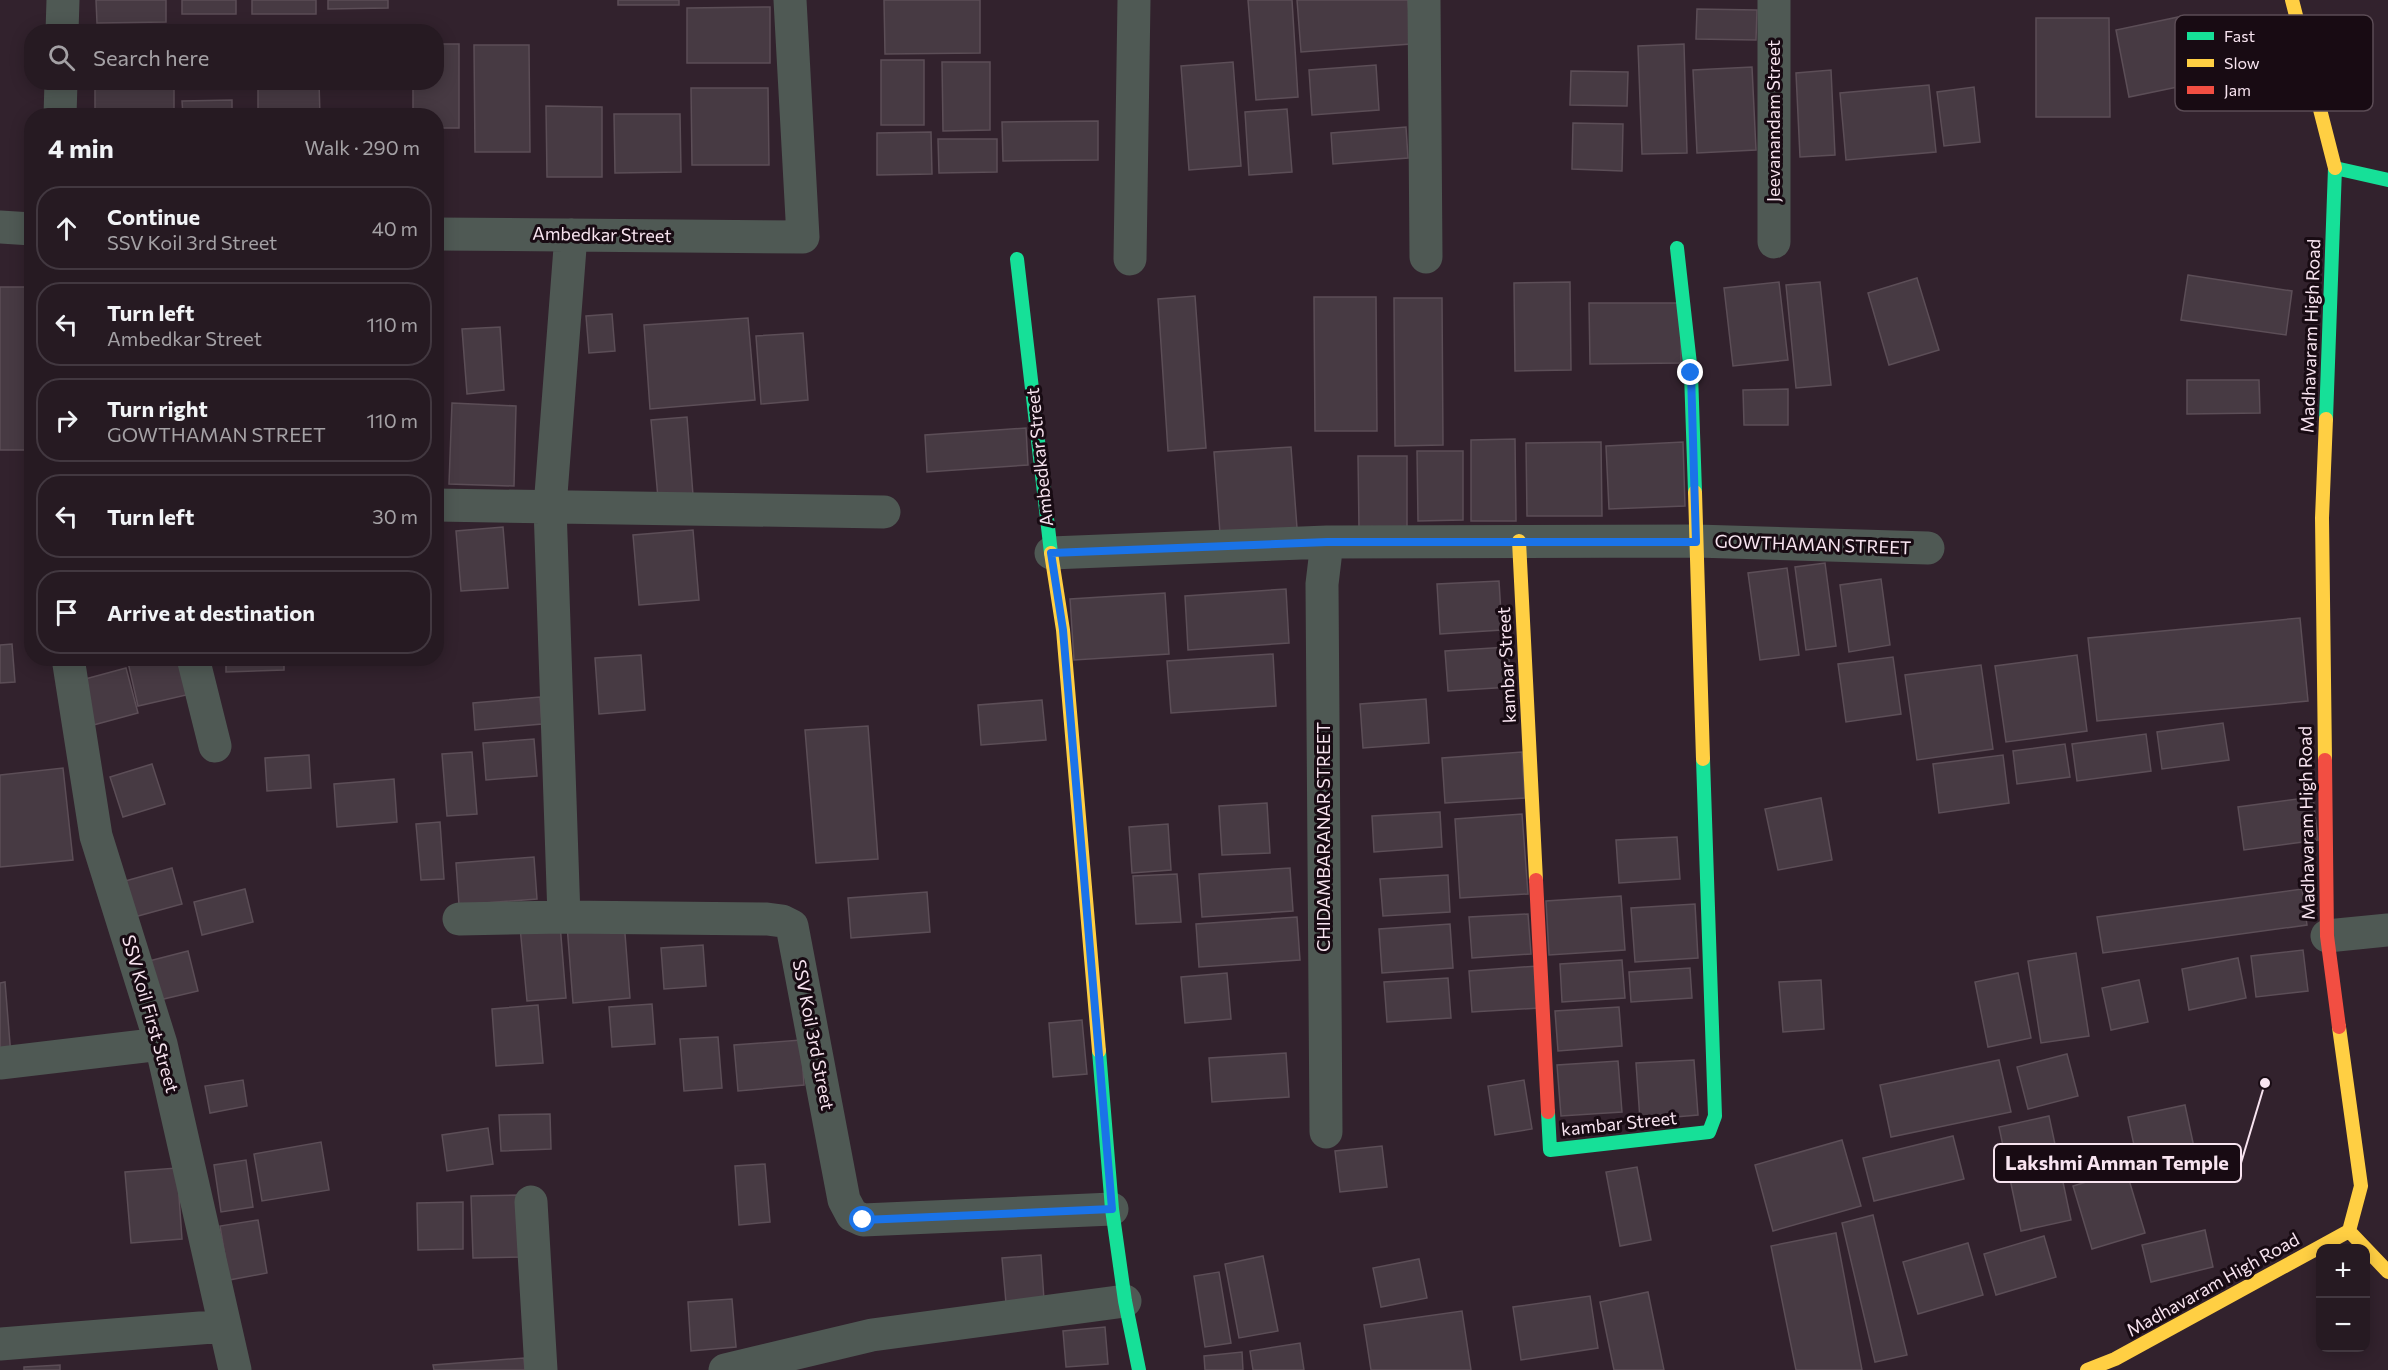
<!DOCTYPE html>
<meta charset="utf-8">
<style>
:root{--surface:#261a22;--page:#2e232a;--text:#f1f3f6;--muted:#a4a1a5;--line:#423840}
body{margin:0;font-family:Commissioner,sans-serif;background:var(--page);color:var(--text)}
.controls{position:absolute;right:18px;bottom:18px;display:grid;overflow:hidden;border-radius:12px;box-shadow:0 3px 15px #0003}
.controls button{width:54px;height:54px;display:grid;place-items:center;padding:0;border:0;border-bottom:2px solid var(--line);background:var(--surface);color:var(--text);font:30px sans-serif}
.stop{position:absolute;width:18px;height:18px;margin:-14px;border:4px solid #1a73e8;border-radius:50%;background:#fff}
.stop.end{background:#1a73e8;border-color:#fff;box-shadow:0 2px 6px #0008}
.list{margin:0;padding:0;list-style:none}
h2{display:flex;justify-content:space-between;align-items:center;height:78px;margin:0;padding:0 24px;font-size:26px}
h2 small{font-size:20px;font-weight:400;color:var(--muted)}
.list li{display:grid;grid-template-columns:39px 1fr auto;gap:18px;align-items:center;box-sizing:border-box;height:84px;margin:0 12px 12px;padding:0 12px;border:2px solid var(--line);border-radius:24px}
.list b{display:block;font-size:22px;white-space:nowrap}
.list p{margin:0;font-size:20px;white-space:nowrap;color:var(--muted)}
.list em{font-size:20px;font-style:normal;color:var(--muted)}
.icon{flex:none;width:33px;height:33px;fill:none;stroke:currentColor;stroke-width:2;stroke-linecap:round;stroke-linejoin:round}
.map{position:relative;flex:none;width:2388px;height:1370px;overflow:hidden}
.search{position:absolute;background:var(--surface);box-shadow:0 3px 15px #0003;left:24px;top:24px;width:420px;height:66px;display:flex;align-items:center;gap:15px;box-sizing:border-box;padding:0 21px;border-radius:24px;color:var(--muted);font-size:22px}
.panel{position:absolute;background:var(--surface);box-shadow:0 3px 15px #0003;left:24px;top:108px;width:420px;height:558px;border-radius:24px}
.map>svg:first-child{display:block}
.building{fill:#473a43;stroke:#5c4e57;stroke-width:1.5}
.lines{fill:none;stroke-linecap:round;stroke-linejoin:round}
.street{stroke:#4f5954;stroke-width:33}
.fast{stroke:#16e098;stroke-width:14}
.slow{stroke:#ffcf43;stroke-width:14}
.jam{stroke:#f24e42;stroke-width:14}
.route{stroke:#1a73e8;stroke-width:8}
.labels{text-anchor:middle;stroke-width:6;stroke-linejoin:round;paint-order:stroke}
.street-label{font-size:18px;fill:#f8e4f0;stroke:#180b13}
.key{fill:#180b13;stroke:#5b4c55;stroke-width:1.5}
.key-label{font-size:16px;fill:#f8e4f0}
.leader{fill:none;stroke:#f8e4f0;stroke-width:2}
.callout-dot{fill:#f8e4f0;stroke:#180b13;stroke-width:2}
.callout{fill:#180b13;stroke:#f8e4f0;stroke-width:2}
.callout-label{font-size:20px;text-anchor:middle;font-weight:bold;fill:#f8e4f0}
</style>
<div class="map">
<svg width="2388" height="1370" viewBox="0 0 2388 1370">
<rect width="100%" height="100%" fill="#32222d"/>
<path class="building" d="M96,0H166V22L97,23Z
M182,0H236V14H182Z
M252,0H316V14H252Z
M328,0H388V8L328,9Z
M618,0H679V5H618Z
M884,0H980V53L885,54Z
M1248,0H1292L1298,97L1256,100Z
M1297,0H1408L1411,44L1301,52Z
M770,7V63H687V8Z
M1697,9L1757,10L1756,40L1696,39Z
M2183,16L2197,83L2129,97L2116,30Z
M2036,18H2109L2110,117H2036Z
M436,44H459V128H436V116H413V82H436Z
M1684,44L1687,153L1642,154L1638,46Z
M474,45H529L530,152H475Z
M881,60H924V125H881Z
M942,62H990V130L943,131Z
M1233,62L1241,166L1189,170L1181,66Z
M1376,65L1379,110L1312,115L1309,70Z
M1752,67L1756,150L1697,153L1693,70Z
M1831,70L1835,155L1800,157L1796,73Z
M1571,71L1628,72L1627,106L1570,105Z
M95,82H174V116H95Z
M258,82H319L320,116H258Z
M1929,85L1936,152L1846,160L1840,93Z
M1974,87L1980,142L1944,146L1937,92Z
M691,88H768L769,165H692Z
M232,100V116H183L182,101Z
M546,106L602,107V177H547Z
M1287,109L1292,172L1249,175L1245,112Z
M614,114H680L681,172L615,173Z
M1098,121V160L1003,161L1002,122Z
M1573,123L1623,124L1622,171L1572,169Z
M1406,127L1408,158L1333,164L1331,133Z
M931,132L932,174L877,175V133Z
M938,139H997V172L939,173Z
M2188,275L2292,291L2286,335L2181,320Z
M1917,278L1939,350L1889,365L1868,293Z
M1570,282L1571,370L1515,371L1514,283Z
M1779,282L1788,360L1733,366L1724,288Z
M1820,282L1831,385L1796,388L1786,285Z
M0,287H32V450H0Z
M1195,296L1206,448L1168,451L1158,299Z
M1314,297H1376L1377,431H1315Z
M1394,298H1442L1443,445L1395,446Z
M1589,303H1681V363L1590,364Z
M612,314L615,351L589,353L586,316Z
M748,318L755,400L650,409L644,325Z
M500,327L504,390L467,394L462,329Z
M803,333L808,400L761,404L756,336Z
M2187,380H2259L2260,413L2187,414Z
M1788,389V425H1744L1743,390Z
M452,403L516,406L514,486L449,484Z
M687,417L693,495L658,498L651,420Z
M1026,428L1028,465L927,472L925,435Z
M1515,439L1516,521H1471V440Z
M1601,442L1602,516H1527L1526,443Z
M1683,442L1685,506L1609,509L1606,446Z
M1291,447L1297,528L1220,533L1214,452Z
M1417,451H1463V520L1418,521Z
M1358,456H1407V528L1359,529Z
M503,527L508,588L461,591L456,531Z
M693,530L699,600L639,605L633,535Z
M1825,563L1836,646L1806,650L1795,567Z
M1787,568L1799,655L1760,660L1748,573Z
M1881,579L1890,645L1849,652L1840,585Z
M1499,581L1502,630L1440,634L1437,584Z
M1286,589L1289,643L1188,650L1185,596Z
M1165,593L1169,654L1074,660L1070,599Z
M2300,618L2308,701L2097,721L2088,638Z
M12,644L15,682L0,683V645Z
M1508,647L1511,687L1448,691L1445,651Z
M1273,654L1276,706L1171,713L1167,661Z
M641,655L645,710L599,714L595,658Z
M2077,655L2087,731L2006,742L1995,666Z
M1893,657L1901,714L1846,722L1838,664Z
M127,658H187L195,693L138,706Z
M226,658H284V670L226,672Z
M1981,665L1993,749L1917,760L1905,675Z
M126,668L138,713L86,727L74,682Z
M540,697L542,724L475,730L473,703Z
M1426,699L1429,743L1363,748L1360,704Z
M1042,700L1046,740L981,745L978,705Z
M2223,723L2229,760L2162,769L2157,732Z
M868,726L878,859L816,863L805,730Z
M2146,734L2151,771L2077,781L2072,744Z
M534,739L537,776L486,780L483,743Z
M2065,744L2070,777L2017,784L2013,751Z
M472,752L477,814L447,816L442,754Z
M1522,752L1525,798L1445,803L1442,758Z
M309,755L311,788L267,791L265,758Z
M2003,755L2009,803L1939,813L1933,764Z
M152,764L165,804L123,817L110,777Z
M63,768L73,860L0,867V775Z
M394,779L397,822L337,827L334,784Z
M2313,797L2318,840L2244,850L2238,807Z
M1821,798L1832,860L1778,870L1765,809Z
M1267,803L1270,853L1222,855L1219,806Z
M1440,812L1442,847L1374,852L1372,816Z
M1522,814L1528,894L1460,898L1455,819Z
M440,822L444,879L421,880L416,824Z
M1168,824L1171,870L1132,873L1129,827Z
M1677,837L1680,879L1619,883L1616,840Z
M534,857L537,899L459,905L456,863Z
M172,868L182,904L127,919L118,883Z
M1290,868L1293,911L1202,917L1199,874Z
M1177,874L1181,922L1136,924L1133,876Z
M1448,875L1450,912L1383,916L1380,879Z
M245,889L253,922L202,935L194,902Z
M2302,889L2307,925L2103,953L2097,917Z
M927,892L930,932L851,938L848,898Z
M1621,896L1625,950L1549,955L1546,901Z
M1695,904L1698,958L1635,962L1631,908Z
M1528,914L1531,954L1472,958L1469,917Z
M1297,917L1300,960L1199,967L1196,924Z
M624,921L630,998L573,1003L567,925Z
M560,924L566,998L527,1001L520,927Z
M1450,924L1453,968L1382,973L1379,929Z
M703,945L706,986L664,989L661,948Z
M2303,950L2308,991L2256,997L2251,956Z
M188,951L198,991L155,1001L145,962Z
M2076,953L2089,1036L2041,1043L2028,961Z
M2238,958L2246,998L2189,1010L2182,969Z
M1622,960L1625,998L1562,1002L1560,964Z
M1538,966L1540,1008L1472,1012L1469,971Z
M1690,968L1692,998L1631,1002L1629,972Z
M1227,973L1231,1019L1185,1023L1181,977Z
M2018,973L2031,1038L1988,1047L1975,982Z
M1448,978L1451,1018L1387,1022L1384,982Z
M1821,980L1824,1029L1783,1032L1779,982Z
M2139,980L2148,1022L2111,1030L2102,988Z
M5,982L11,1056H0V983Z
M652,1004L655,1044L612,1047L609,1007Z
M538,1005L543,1063L496,1066L492,1009Z
M1619,1007L1622,1046L1558,1051L1555,1011Z
M1082,1020L1087,1074L1053,1077L1049,1023Z
M718,1037L722,1088L684,1091L680,1039Z
M801,1040L804,1085L738,1091L734,1045Z
M1286,1053L1289,1097L1212,1102L1209,1058Z
M2067,1054L2078,1096L2028,1109L2017,1067Z
M1694,1060L1698,1115L1640,1120L1636,1063Z
M1999,1060L2011,1112L1891,1137L1880,1085Z
M1618,1061L1622,1112L1561,1116L1557,1065Z
M243,1080L247,1106L210,1113L205,1086Z
M1524,1080L1532,1129L1495,1135L1488,1086Z
M2185,1105L2195,1152L2138,1164L2128,1117Z
M550,1114L551,1149L501,1151L499,1115Z
M2049,1116L2071,1220L2021,1231L1999,1127Z
M488,1128L493,1164L447,1171L442,1135Z
M1953,1136L1964,1179L1874,1201L1863,1158Z
M1842,1140L1861,1206L1773,1231L1755,1165Z
M321,1142L329,1190L262,1201L254,1154Z
M1382,1146L1387,1187L1340,1192L1335,1151Z
M246,1160L253,1207L221,1212L214,1165Z
M765,1164L770,1222L739,1225L735,1166Z
M1637,1167L1651,1240L1620,1246L1606,1172Z
M177,1168L182,1239L131,1243L125,1172Z
M2126,1170L2145,1233L2092,1249L2073,1186Z
M519,1195L521,1257L473,1258L471,1196Z
M463,1202V1249L418,1250L417,1203Z
M1873,1215L1907,1355L1875,1362L1842,1223Z
M258,1220L267,1273L229,1280L220,1226Z
M2205,1230L2213,1267L2151,1282L2142,1245Z
M1836,1233L1862,1370H1796L1771,1246Z
M2044,1236L2056,1277L1996,1295L1984,1254Z
M1968,1243L1983,1295L1918,1314L1903,1262Z
M1041,1255L1044,1300L1006,1303L1002,1258Z
M1263,1256L1278,1331L1239,1338L1225,1264Z
M1419,1259L1427,1298L1381,1307L1373,1268Z
M1219,1272L1231,1343L1205,1347L1194,1276Z
M1648,1292L1664,1370H1614L1600,1302Z
M1590,1296L1598,1348L1521,1360L1513,1307Z
M732,1299L736,1347L691,1351L688,1302Z
M1462,1311L1471,1370H1371L1364,1325Z
M1105,1327L1108,1364L1066,1367L1063,1331Z
M1300,1343L1304,1370H1253L1250,1351Z
M1242,1352L1243,1370H1205L1204,1356Z
M524,1358L525,1370H434L433,1365Z
M60,1365V1370H24V1367Z"/>
<g class="lines">
<path class="street" d="M1424,0L1426,257
M1774,0V242
M62,32L63,0
M60,116L61,82
M0,227L32,229
M436,234L803,237L790,0
M1130,259L1134,0
M436,505L884,512
M1051,553L1327,542L1696,541L1928,548
M68,658L96,836L161,1044L235,1370
M193,658L215,746
M564,917L550,507L571,235
M459,919L564,917L767,919L782,921L792,926L844,1200L852,1215L863,1220L1112,1209
M2327,936L2388,930
M0,1063L161,1044
M1326,1132L1322,584L1327,542
M531,1202L541,1370
M0,1344L225,1326
M725,1370L872,1335L1125,1301"/>
<path class="fast" d="M1677,248L1691,373L1695,492
M1017,259L1051,553
M2326,419L2335,168L2388,180
M1099,1051L1112,1209L1125,1301L1139,1370
M1548,1112L1550,1150L1709,1132L1715,1116L1703,759"/>
<path class="slow" d="M2292,0L2335,168
M1695,492L1703,759
M1519,541L1536,880
M1051,553L1063,630L1099,1051
M2325,760L2322,518L2326,419
M2349,1231L2388,1272
M2087,1370L2115,1359L2349,1231L2361,1186L2339,1027"/>
<path class="jam" d="M2325,760L2327,936L2339,1027
M1536,880L1548,1112"/>
</g>
<g class="lines">
<path class="route" d="M863,1220L1112,1209L1063,630L1051,553L1327,542H1696L1691,373"/>
</g>
<g class="labels">
<g class="street-label">
<text transform="translate(1774 121) rotate(-90)" y="6">Jeevanandam Street</text>
<text transform="translate(602 235) rotate(1)" y="6">Ambedkar Street</text>
<text transform="translate(2311 336) rotate(-88)" y="6">Madhavaram High Road</text>
<text transform="translate(1040 457) rotate(-96)" y="6">Ambedkar Street</text>
<text transform="translate(1813 545) rotate(2)" y="6">GOWTHAMAN STREET</text>
<text transform="translate(1507 665) rotate(-93)" y="6">kambar Street</text>
<text transform="translate(2307 823) rotate(-91)" y="6">Madhavaram High Road</text>
<text transform="translate(1324 837) rotate(-90)" y="6">CHIDAMBARANAR STREET</text>
<text transform="translate(150 1014) rotate(74)" y="6">SSV Koil First Street</text>
<text transform="translate(813 1035) rotate(79)" y="6">SSV Koil 3rd Street</text>
<text transform="translate(1619 1124) rotate(-6)" y="6">kambar Street</text>
<text transform="translate(2213 1285) rotate(-29)" y="6">Madhavaram High Road</text>
</g>
</g>
<rect x="2175" y="15" width="198" height="96" rx="9" class="key"/>
<rect x="2187" y="32" width="27" height="8" fill="#16e098"/>
<rect x="2187" y="59" width="27" height="8" fill="#ffcf43"/>
<rect x="2187" y="86" width="27" height="8" fill="#f24e42"/>
<g class="key-label">
<text x="2224" y="42">Fast</text>
<text x="2224" y="69">Slow</text>
<text x="2224" y="96">Jam</text>
</g>
<path class="leader" d="M2265 1083L2241 1163"/>
<circle class="callout-dot" cx="2265" cy="1083" r="6"/>
<rect class="callout" x="1994" y="1144" width="247" height="38" rx="6"/>
<g class="callout-label">
<text x="2117" y="1170">Lakshmi Amman Temple</text>
</g>
</svg>
<div class="controls">
<button>+</button>
<button>−</button>
</div>
<div class="stop" style="left:863px;top:1220px"></div>
<div class="stop end" style="left:1691px;top:373px"></div>
<div class="search"><svg class="icon" aria-label="search" viewBox="0 0 24 24"><circle cx="10" cy="10" r="6"/><path d="M15 15l6 6"/></svg>Search here</div>
<section class="panel">
<h2>4 min<small>Walk · 290 m</small></h2>
<ul class="list">
<li><svg class="icon" aria-label="ahead" viewBox="0 0 24 24"><path d="M12 20V5M6 11l6-6 6 6"/></svg><div><b>Continue</b><p>SSV Koil 3rd Street</p></div><em>40 m</em></li>
<li><svg class="icon" aria-label="left" viewBox="0 0 24 24"><path d="M17 20v-9H6M10 6l-5 5 5 5"/></svg><div><b>Turn left</b><p>Ambedkar Street</p></div><em>110 m</em></li>
<li><svg class="icon" aria-label="right" viewBox="0 0 24 24"><path d="M7 20v-9h11M14 6l5 5-5 5"/></svg><div><b>Turn right</b><p>GOWTHAMAN STREET</p></div><em>110 m</em></li>
<li><svg class="icon" aria-label="left" viewBox="0 0 24 24"><path d="M17 20v-9H6M10 6l-5 5 5 5"/></svg><div><b>Turn left</b></div><em>30 m</em></li>
<li><svg class="icon" aria-label="arrive" viewBox="0 0 24 24"><path d="M6 21V4h12l-3 4 3 4H6"/></svg><div><b>Arrive at destination</b></div></li>
</ul>
</section>
</div>
